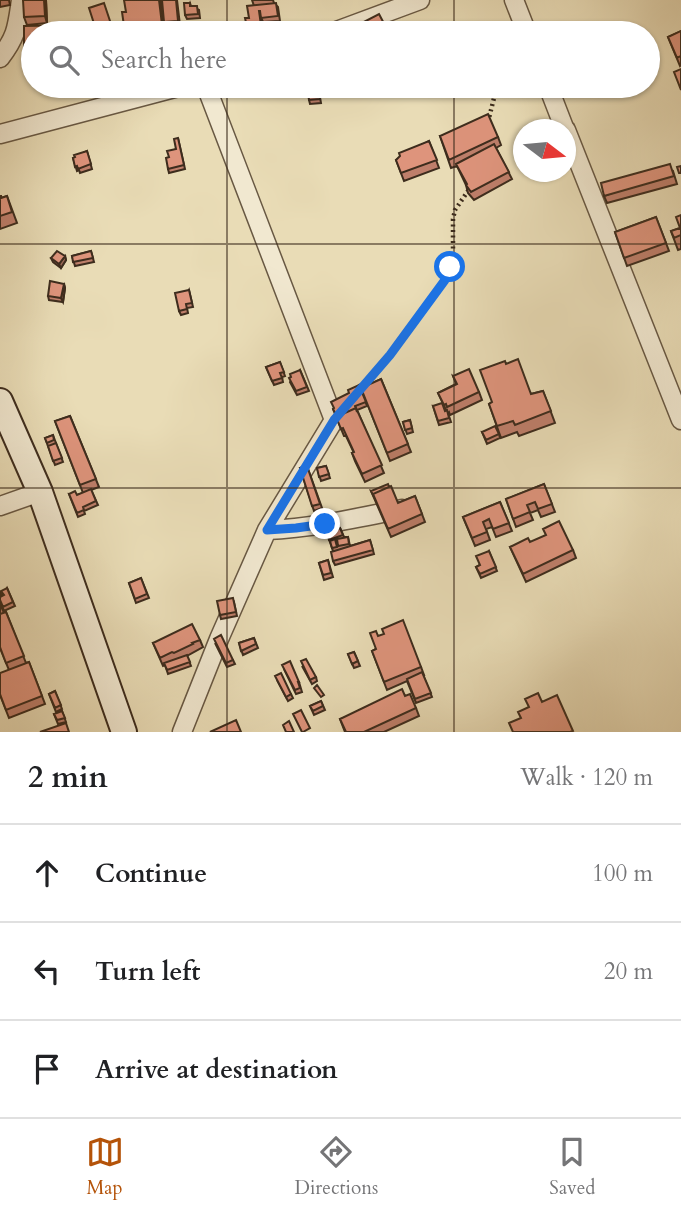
<!DOCTYPE html>
<meta charset="utf-8">
<style>
:root{--surface:#fff;--page:#f2f2f2;--text:#202124;--muted:#757577;--line:#e0e0e0;--accent:#b45309}
body{margin:0;font-family:Cardo,serif;background:var(--page);color:var(--text)}
.compass{position:absolute;left:513px;top:119px;width:63px;height:63px;border-radius:50%;background:var(--surface);box-shadow:0 2px 5px #0004;rotate:106deg}
.stop{position:absolute;width:21px;height:21px;margin:-16px;border:5px solid #1a73e8;border-radius:50%;background:#fff}
.stop.end{background:#1a73e8;border-color:#fff;box-shadow:0 2px 7px #0008}
.list{margin:0;padding:0;list-style:none}
h2{display:flex;justify-content:space-between;align-items:center;height:91px;margin:0;padding:0 28px;font-size:30px}
h2 small{font-size:23px;font-weight:400;color:var(--muted)}
.list li{display:grid;grid-template-columns:46px 1fr auto;gap:21px;align-items:center;box-sizing:border-box;height:98px;padding:0 28px;border-top:2px solid var(--line)}
.list b{display:block;font-size:26px;white-space:nowrap}
.list em{font-size:23px;font-style:normal;color:var(--muted)}
.icon{flex:none;width:38px;height:38px;fill:none;stroke:currentColor;stroke-width:2;stroke-linecap:round;stroke-linejoin:round}
.map{position:relative;flex:none;width:681px;height:732px;overflow:hidden}
.search{position:absolute;background:var(--surface);box-shadow:0 2px 5px #0004;left:21px;right:21px;top:21px;height:77px;display:flex;align-items:center;gap:18px;box-sizing:border-box;padding:0 24px;border-radius:38px;color:var(--muted);font-size:26px}
.sheet{height:385px;background:var(--surface)}
nav{display:flex;justify-content:space-around;align-items:center;box-sizing:border-box;height:98px;border-top:2px solid var(--line);background:var(--surface);font-size:19px;color:var(--muted)}
nav a{display:grid;justify-items:center;gap:4px}
nav .on{color:var(--accent)}
.map>svg:first-child{display:block}
.lines{fill:none;stroke-linecap:round;stroke-linejoin:round}
.minor-casing{stroke:#685843;stroke-width:21}
.secondary-casing{stroke:#3d2c1d;stroke-width:28}
.path{stroke:#3d2c1d;stroke-width:4.5;stroke-dasharray:2 3.5;stroke-linecap:butt}
.minor{stroke:#f1e8d0;stroke-width:18}
.secondary{stroke:#f1e8d0;stroke-width:24}
.wall{fill:#bf7f6b;stroke:#3d2c1d;stroke-width:2}
.shaded-wall{fill:#9b6857;stroke:#3d2c1d;stroke-width:2}
.building{fill:#de947c;stroke:#3d2c1d;stroke-width:2}
.route{stroke:#1a73e8;stroke-width:9}
.grid{fill:none;stroke:#3d2c1d;stroke-width:2;stroke-opacity:0.55}
</style>
<div class="map">
<svg width="681" height="732" viewBox="0 0 681 732">
<rect width="100%" height="100%" fill="#e9dcb6"/>
<filter id="stains"><feTurbulence type="fractalNoise" baseFrequency=".00286" numOctaves="4"/><feColorMatrix values="0 0 0 0 .2 0 0 0 0 .09 0 0 0 0 .02 0 0 0 .5 -.17"/></filter>
<radialGradient id="worn" r=".72"><stop offset=".6" stop-color="#630" stop-opacity="0"/><stop offset="1" stop-color="#630" stop-opacity=".3"/></radialGradient>
<g class="lines">
<defs>
<path id="minor" d="M514,0L527,33
M331,33L420,0
M0,58C17,36 17,27 21,0
M548,86L565,130
M566,130L681,420
M0,134L182,86
M0,506L40,492
M267,530C313,528 357,518 402,509
M182,732L219,639L267,530L334,420L206,86"/>
<path id="secondary" d="M0,401L40,492L124,732"/>
</defs>
<use href="#minor" class="minor-casing"/>
<use href="#secondary" class="secondary-casing"/>
<path class="path" d="M488,122L497,86
M361,389L390,356L445,280L453,253V219L455,210L470,188"/>
<use href="#minor" class="minor"/>
<use href="#secondary" class="secondary"/>
</g>
<path class="wall" d="M0,0H9L10,5L0,7Z
M46,0L47,23L27,25L24,17Z
M177,0L180,25L166,26L164,22Z
M252,0H273L274,3L278,7L280,21L263,22L260,15L262,29L248,31L247,27L254,6Z
M190,3L191,6L199,10L200,18L187,19L185,15Z
M681,31V65L680,66L668,37Z
M33,33V75L31,69H27L24,61Z
M318,86L321,103L310,104L309,100Z
M440,136L498,137L501,145L496,148L512,179L474,200L468,193L466,185L457,166L451,168Z
M178,138L185,169L169,173L168,169L169,157L176,149Z
M429,141L439,168L404,181L396,160Z
M87,151L92,169L80,173L79,170L77,171L73,158Z
M673,171L677,184L607,203L604,196Z
M0,196L1,198L7,196L17,223L0,229Z
M681,215V249L678,250L671,231L680,228Z
M656,217L669,251L627,266L615,232Z
M91,251L94,262L75,266L72,256Z
M65,256L66,260L61,268L53,262L51,258Z
M64,284L65,288L63,302L49,300L48,296Z
M189,290L193,307L187,308L188,313L181,315L179,311Z
M280,362L285,376L282,377L283,382L274,385L266,367Z
M506,364L531,394L543,391L555,423L519,436L517,432L501,438L489,404L492,402Z
M300,370L309,391L297,395L290,382Z
M453,376L479,392L482,400L450,415L449,412L448,413L451,422L439,425L433,406L446,410L438,393L456,384Z
M381,379L411,452L390,461L361,388Z
M359,385L367,406L357,410L384,473L365,482L355,461L352,453H354L346,436H344L333,409Z
M70,416L99,487L91,490L98,505L84,511L85,514L78,517L69,494L77,495L83,493L55,421Z
M410,420L413,432L407,434L403,422Z
M482,432L499,434L500,438L487,444Z
M53,435L63,462L55,465L45,438Z
M307,466L322,508L314,511L300,468Z
M326,466L330,478L321,481L317,468Z
M544,484L555,512L541,517L538,510L530,513L533,520L516,527L506,499Z
M371,491L398,503L415,496L425,522L391,537Z
M500,502L512,531L496,537L492,527L486,529L490,540L475,546L463,517Z
M340,528L344,537H348L350,546L370,540L374,554L335,565L333,561V551L327,533Z
M530,542L573,550L576,558L526,582L510,547Z
M489,551L497,571L481,578L476,567L480,565Z
M328,560L333,577L324,580L319,563Z
M141,578L149,598L136,603L129,583Z
M7,588L15,606L4,611L0,601V591L2,596Z
M234,602L237,616L221,619L220,615Z
M0,604L4,613L6,612L26,663L29,662L45,704L9,718L0,695L9,670L0,648Z
M378,636L421,667L424,675H423L432,697L416,703L407,681L387,690L372,651L376,649Z
M254,638L258,648L243,655L239,643Z
M200,640L203,647L187,656L191,666L168,674L165,665L163,666L153,643Z
M215,643L233,660L235,664L227,667Z
M354,652L360,666L354,668L348,654Z
M302,666L316,677L317,681L312,684Z
M284,669L299,682L302,692L296,694Z
M277,680L291,694L293,698L288,701Z
M55,691L62,709L56,712L49,694Z
M405,696L416,708L419,716L384,732H345L340,719Z
M321,701L325,710L314,715L310,706Z
M62,711L66,722L58,724L54,714Z"/>
<path class="shaded-wall" d="M44,0H46L47,23L45,16Z
M159,0H161L165,33H163Z
M65,256L66,260L61,268L59,264Z
M64,284L65,288L63,302L61,298Z"/>
<path class="building" d="M23,0H44L45,16L24,17Z
M124,0H159L163,33H125L122,12H126Z
M162,0H176L178,21L164,22Z
M104,3L114,33H97L89,8Z
M184,3H190V6H197L198,14L185,15Z
M276,3L278,16L261,18L260,11H259L261,25L247,27L245,18H249L247,6Z
M379,14L389,33H359L356,26Z
M79,25V33H33V67H30V61H24V26Z
M681,31V56L677,58L668,37Z
M681,69V90L674,72Z
M318,86L320,99L309,100L307,87Z
M488,114L498,137L449,160L440,136Z
M178,138L184,165L168,169L166,158L169,157L167,151L176,149L174,139Z
M429,141L437,160L401,173L396,160L400,156L399,153Z
M494,144L509,172L471,192L466,185L467,184L456,164Z
M87,151L91,164L78,169L77,166L75,167L73,158L75,157L74,155Z
M670,164L674,176L604,196L601,183Z
M681,166V173H679L677,167Z
M0,196H1V198L7,196L12,212L0,216Z
M681,215V235L674,238L671,231L680,228L676,217Z
M656,217L666,243L624,258L615,232Z
M57,251L65,256L59,264L51,258Z
M91,251L93,258L73,262L72,256Z
M50,281L64,284L61,298L48,296Z
M189,290L192,303L186,304L187,309L179,311L175,293Z
M518,359L531,394L543,391L551,411L515,425L513,421L497,426L489,404L492,402L480,370L505,361L506,364Z
M280,362L284,372L280,373L282,378L272,381L266,367Z
M469,369L479,392L447,407L446,404L444,405L438,393L457,384L453,376Z
M300,370L307,387L296,391L289,378L291,377L290,374Z
M381,379L408,444L387,453L361,388Z
M359,385L366,402L355,406L357,412L356,408L338,416V418L333,409L334,408L331,402L349,393L348,390Z
M442,403L445,411L447,410L449,418L438,421L433,406Z
M356,408L382,465L362,474L352,453L354,452L343,428L341,429L337,419L339,418L338,416Z
M70,416L96,479L80,485L55,421Z
M410,420L412,428L405,430L403,422Z
M495,426L499,434L486,440L482,432Z
M53,435L54,440L47,443L45,438Z
M56,443L62,458L53,461L48,446Z
M307,466L320,504L312,506L300,468Z
M326,466L329,474L319,477L317,468Z
M388,484L389,487L373,494L374,497L371,491Z
M544,484L552,504L538,509L535,502L527,505L530,512L513,519L506,499Z
M391,486L398,503L415,496L422,514L388,529L373,494Z
M91,489L96,501L83,507L84,510L77,513L69,494L75,491L77,495Z
M500,502L509,523L493,529L489,519L483,522L487,532L472,538L463,517Z
M559,521L573,550L523,574L510,547L528,538L530,542L546,535L543,529Z
M340,528L343,535L329,540L327,533Z
M348,537L349,544L338,546L337,539Z
M335,539L337,547L332,548L330,541Z
M370,540L373,550L333,561L331,552Z
M489,551L496,567L480,574L476,567L480,565L476,556Z
M328,560L331,573L323,575L319,563Z
M141,578L147,594L135,599L129,583Z
M7,588L13,602L3,607L0,600V597L4,595L1,591Z
M233,598L236,612L220,615L217,601Z
M6,612L24,656L6,663L0,647V614Z
M403,620L421,667L384,682L372,651L376,649L370,633L376,631L378,636L384,634L382,629Z
M192,624L200,640L192,643L193,644L174,653L172,652L160,658L153,643Z
M221,635L233,660L226,663L214,639Z
M254,638L256,644L241,651L239,643Z
M354,652L358,661L352,664L348,654Z
M187,655L190,662L167,670L164,663Z
M306,659L316,677L310,680L301,661Z
M290,661L299,682H298L300,688L295,690L282,665Z
M29,662L42,696L6,710L0,694V673Z
M422,672L431,693L415,699L407,679Z
M281,673L291,694L286,697L275,676Z
M317,685L324,695L321,697L314,688Z
M402,689L405,696L410,694L416,708L364,732H346L340,719Z
M55,691L61,705L55,708L49,694Z
M538,693L542,702L557,695L573,731L570,732H513L509,723L521,718L518,712L529,707L525,699Z
M321,701L323,706L313,711L310,706Z
M301,710L310,728L303,732H302L293,714Z
M62,711L65,718L57,720L54,714Z
M236,720L241,732H210Z
M289,721L294,732H286L283,725Z
M66,723L69,732H40Z"/>
<g class="lines">
<path class="route" d="M325,524L296,528L267,530L334,420L390,355L445,280L450,267"/>
</g>
<path class="grid" d="M227,0V33M454,0V33M227,86V732M454,86V732M0,244H681M0,488H681"/>
<rect width="100%" height="100%" filter="url(#stains)"/>
<rect width="100%" height="100%" fill="url(#worn)"/>
</svg>
<svg class="compass" viewBox="-18 -18 36 36"><path d="M0-13l5 13h-10z" fill="#e53935"/><path d="M0 13l5-13h-10z" fill="#757577"/></svg>
<div class="stop" style="left:450px;top:267px"></div>
<div class="stop end" style="left:325px;top:524px"></div>
<div class="search"><svg class="icon" aria-label="search" viewBox="0 0 24 24"><circle cx="10" cy="10" r="6"/><path d="M15 15l6 6"/></svg>Search here</div>
</div>
<section class="sheet">
<h2>2 min<small>Walk · 120 m</small></h2>
<ul class="list">
<li><svg class="icon" aria-label="ahead" viewBox="0 0 24 24"><path d="M12 20V5M6 11l6-6 6 6"/></svg><div><b>Continue</b></div><em>100 m</em></li>
<li><svg class="icon" aria-label="left" viewBox="0 0 24 24"><path d="M17 20v-9H6M10 6l-5 5 5 5"/></svg><div><b>Turn left</b></div><em>20 m</em></li>
<li><svg class="icon" aria-label="arrive" viewBox="0 0 24 24"><path d="M6 21V4h12l-3 4 3 4H6"/></svg><div><b>Arrive at destination</b></div></li>
</ul>
</section>
<nav>
<a class="on"><svg class="icon" aria-label="map" viewBox="0 0 24 24"><path d="M3 6l6-2 6 2 6-2v14l-6 2-6-2-6 2zM9 4v14M15 6v14"/></svg>Map</a>
<a><svg class="icon" aria-label="directions" viewBox="0 0 24 24"><path d="M12 3l9 9-9 9-9-9zM9 14v-3h6M13 9l2 2-2 2"/></svg>Directions</a>
<a><svg class="icon" aria-label="saved" viewBox="0 0 24 24"><path d="M7 4h10v16l-5-4-5 4z"/></svg>Saved</a>
</nav>
